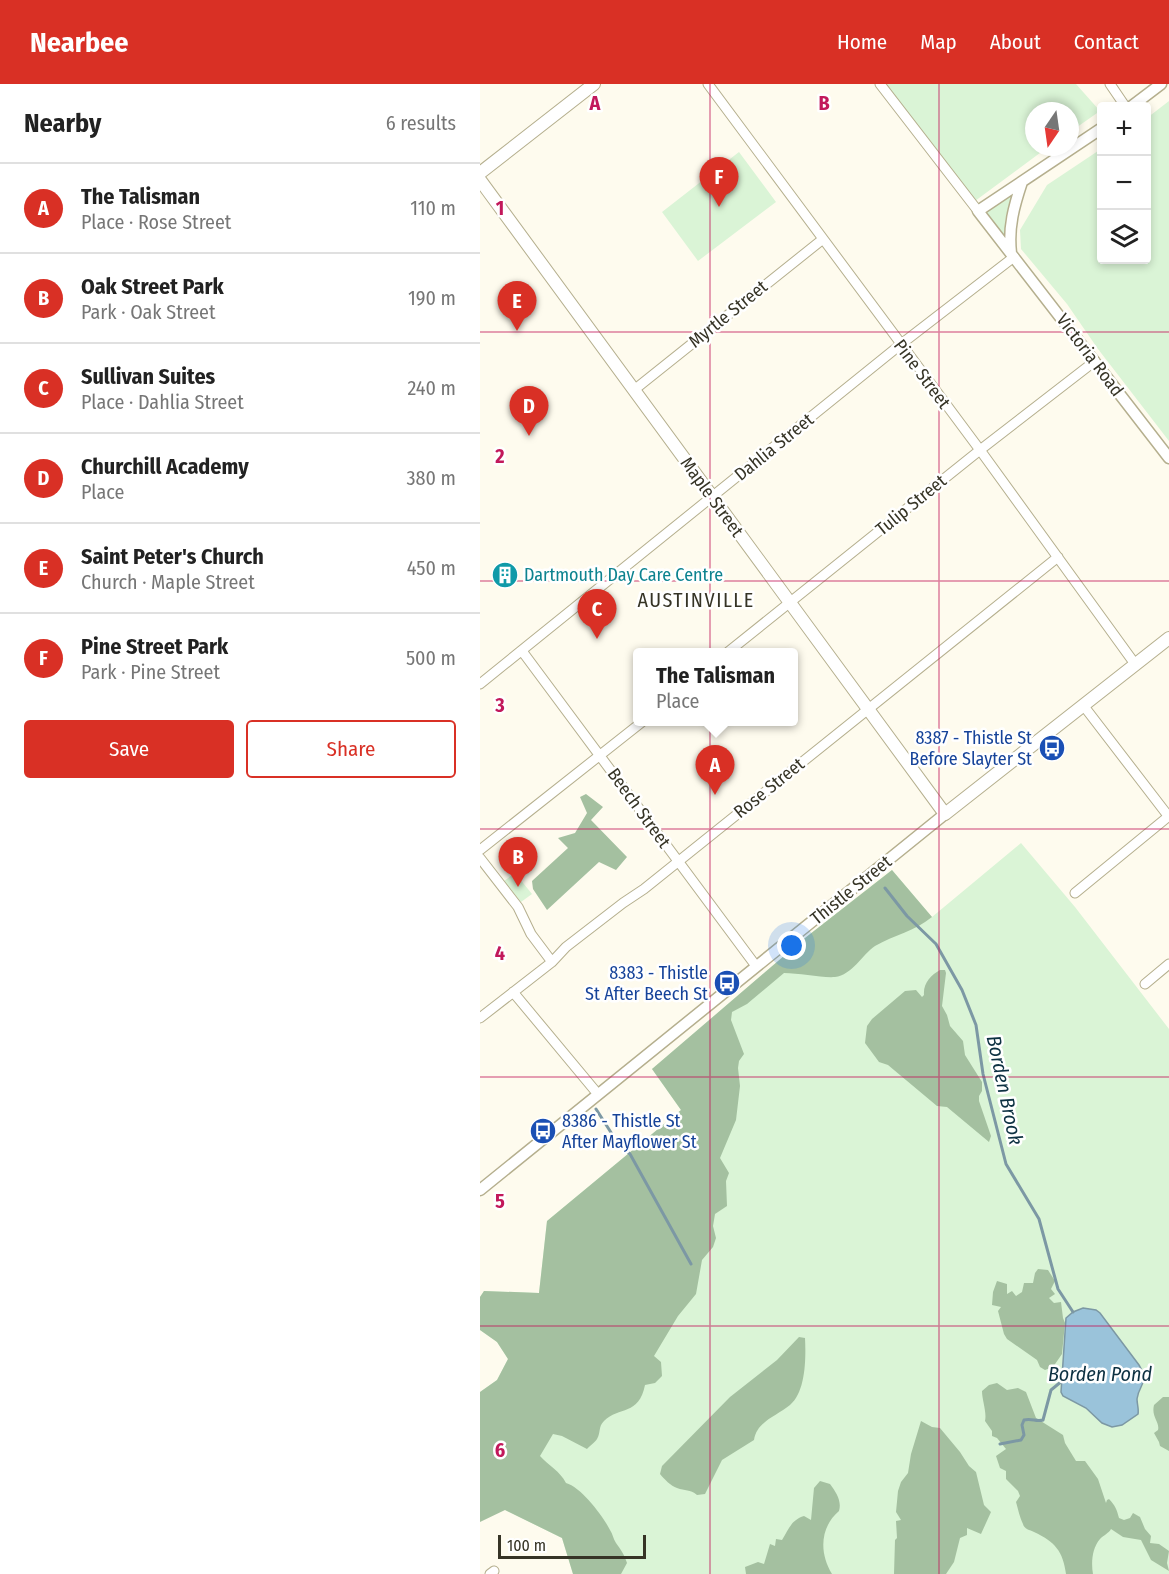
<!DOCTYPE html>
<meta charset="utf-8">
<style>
:root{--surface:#fff;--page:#f6f6f6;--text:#222;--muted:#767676;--line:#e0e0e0;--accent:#d93025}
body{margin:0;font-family:"Fira Sans Condensed",sans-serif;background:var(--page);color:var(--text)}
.controls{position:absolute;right:18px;top:18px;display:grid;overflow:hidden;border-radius:6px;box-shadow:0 3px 9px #0003}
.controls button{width:54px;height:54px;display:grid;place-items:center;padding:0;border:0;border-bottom:2px solid var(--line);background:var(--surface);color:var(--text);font:30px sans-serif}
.compass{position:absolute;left:545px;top:18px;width:54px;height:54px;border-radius:50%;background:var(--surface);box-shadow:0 3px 9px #0003;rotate:193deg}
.scale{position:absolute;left:18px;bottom:15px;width:148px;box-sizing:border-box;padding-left:6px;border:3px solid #363426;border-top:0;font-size:16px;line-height:21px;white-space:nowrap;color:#363426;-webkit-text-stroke:4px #fff;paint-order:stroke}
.you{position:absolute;left:312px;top:862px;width:21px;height:21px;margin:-15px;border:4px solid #fff;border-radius:50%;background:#1a73e8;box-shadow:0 0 0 9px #1a73e833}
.badge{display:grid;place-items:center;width:39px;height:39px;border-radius:50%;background:var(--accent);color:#fff;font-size:20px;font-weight:700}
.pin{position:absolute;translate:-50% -50px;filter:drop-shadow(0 2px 3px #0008)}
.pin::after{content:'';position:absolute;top:32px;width:21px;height:18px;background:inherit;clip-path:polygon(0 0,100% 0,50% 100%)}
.popup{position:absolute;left:153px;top:564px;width:165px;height:78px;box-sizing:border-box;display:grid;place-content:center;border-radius:6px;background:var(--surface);filter:drop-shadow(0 2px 4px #0005);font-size:20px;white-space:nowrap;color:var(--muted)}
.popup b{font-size:22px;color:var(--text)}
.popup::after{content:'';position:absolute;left:50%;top:100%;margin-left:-12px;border:12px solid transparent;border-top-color:var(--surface)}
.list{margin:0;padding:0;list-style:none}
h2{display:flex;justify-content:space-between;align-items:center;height:78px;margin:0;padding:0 24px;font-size:26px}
h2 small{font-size:20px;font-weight:400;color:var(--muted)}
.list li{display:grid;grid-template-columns:39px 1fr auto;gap:18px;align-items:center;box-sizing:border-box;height:90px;padding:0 24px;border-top:2px solid var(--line)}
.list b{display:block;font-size:22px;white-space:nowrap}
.list p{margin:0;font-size:20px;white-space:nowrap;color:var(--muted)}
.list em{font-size:20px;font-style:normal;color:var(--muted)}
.actions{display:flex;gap:12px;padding:18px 24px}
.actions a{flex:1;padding:14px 0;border:2px solid var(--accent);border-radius:6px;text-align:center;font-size:21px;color:var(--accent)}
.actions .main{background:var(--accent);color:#fff}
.icon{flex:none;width:33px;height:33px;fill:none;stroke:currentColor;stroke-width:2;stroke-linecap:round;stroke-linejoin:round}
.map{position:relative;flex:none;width:689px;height:1490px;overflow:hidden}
header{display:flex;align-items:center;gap:36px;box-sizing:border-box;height:84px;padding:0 30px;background:var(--accent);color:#fff}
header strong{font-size:28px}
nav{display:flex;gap:33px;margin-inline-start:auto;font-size:21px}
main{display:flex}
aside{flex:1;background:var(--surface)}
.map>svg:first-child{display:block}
.green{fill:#daf4d6}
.forest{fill:#a4c0a0}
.water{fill:#9ac3da;stroke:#7c98a4;stroke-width:1.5}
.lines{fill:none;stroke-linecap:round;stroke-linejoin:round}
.stream{stroke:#7c98a4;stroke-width:3}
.minor-casing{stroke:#b5af8e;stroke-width:11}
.tertiary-casing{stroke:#b5af8e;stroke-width:13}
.secondary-casing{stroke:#b5af8e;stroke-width:14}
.minor{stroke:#fff;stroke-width:9}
.tertiary{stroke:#fff;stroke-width:10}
.secondary{stroke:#fff;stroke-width:12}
.grid{fill:none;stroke:#c2185b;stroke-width:1.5;stroke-opacity:0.55}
.labels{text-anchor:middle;stroke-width:5;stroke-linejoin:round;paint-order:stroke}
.street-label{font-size:18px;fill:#363426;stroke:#fff}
.culture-label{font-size:18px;fill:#0d838f;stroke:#fff;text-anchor:start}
.transit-label{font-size:18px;fill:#164399;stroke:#fff;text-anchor:end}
.neighbourhood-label{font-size:20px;letter-spacing:1.5px;fill:#363426;stroke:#fff}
.water-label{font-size:20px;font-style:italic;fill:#0d3142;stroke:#fff}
.grid-label{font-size:20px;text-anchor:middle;font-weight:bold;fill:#c2185b;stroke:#fff;stroke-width:5;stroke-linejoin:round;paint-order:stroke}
</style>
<header>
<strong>Nearbee</strong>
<nav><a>Home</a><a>Map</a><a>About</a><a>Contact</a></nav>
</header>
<main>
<aside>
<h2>Nearby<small>6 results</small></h2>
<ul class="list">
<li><span class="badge">A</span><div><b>The Talisman</b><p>Place · Rose Street</p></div><em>110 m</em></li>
<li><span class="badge">B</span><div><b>Oak Street Park</b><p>Park · Oak Street</p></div><em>190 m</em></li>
<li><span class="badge">C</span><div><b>Sullivan Suites</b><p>Place · Dahlia Street</p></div><em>240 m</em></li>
<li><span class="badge">D</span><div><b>Churchill Academy</b><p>Place</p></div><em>380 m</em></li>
<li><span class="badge">E</span><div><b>Saint Peter's Church</b><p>Church · Maple Street</p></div><em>450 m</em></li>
<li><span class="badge">F</span><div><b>Pine Street Park</b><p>Park · Pine Street</p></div><em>500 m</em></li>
</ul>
<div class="actions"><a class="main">Save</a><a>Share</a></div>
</aside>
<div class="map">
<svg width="689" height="1490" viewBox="0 0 689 1490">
<rect width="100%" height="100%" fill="#fefbee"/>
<path class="green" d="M404,0H596L620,27L590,48V27H554V63H568L495,117Z
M689,17V357L618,265L587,220L541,165L540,146L567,101L621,65L622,176H666L667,34Z
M259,68L296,118L218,177L182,128Z
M533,108L526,132L524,154L503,128Z
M541,759L595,823L689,945V1490H93L82,1454L25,1426L0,1308L17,1296L28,1275L17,1258L0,1246V1213L4,1207L59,1209L67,1137L201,1026L172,985L325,854L412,786L452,833Z
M35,789L52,810L41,818L24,797Z"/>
<path class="forest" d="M106,710L123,723L111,736L147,773L136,786L119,778L67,826L53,805L52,797L88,764L78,754L95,749L107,729L100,713Z
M412,786L452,833C435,847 414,851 395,862C382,871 372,891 355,893C342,894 319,889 304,889L267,920L252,928L251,936L264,970L259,977L258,984L260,1002L256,1036L240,1074L249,1089L246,1097L247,1122L235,1130L233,1142L236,1154L233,1163L222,1176L216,1210L198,1232L174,1272L181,1278L182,1292L175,1299L165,1301C159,1332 139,1322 124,1337C118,1343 121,1348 117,1355C115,1358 110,1362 107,1365L82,1352L73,1350L60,1372C69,1382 80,1387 86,1399C101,1403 123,1432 130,1446C133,1450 133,1455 136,1459C141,1466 144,1470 147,1479L141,1490H93L82,1454L25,1426L0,1438V1308L17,1296L28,1275L17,1258L0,1246V1213L4,1207L59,1209L67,1137L201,1026L172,985L325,854Z
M460,886H465L466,889L462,922L467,931L470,942L483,957L485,971L502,998V1007L499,1012V1017L511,1052L509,1058L467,1023L457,1022L408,981L399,978L385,959L387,942L392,935L425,907L436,906L442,913L444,911C443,899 451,891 460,886Z
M558,1185L568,1186L575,1197L571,1205L575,1210L569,1214L574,1219L581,1218L583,1234L585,1239L582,1270L573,1283L565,1286L560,1283L557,1276L527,1255L524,1250L518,1227L521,1223L512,1221L513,1208L517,1197L527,1200V1210L532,1207L536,1212L542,1208L544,1199H553L555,1189Z
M319,1253L325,1254C326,1273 326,1308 310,1321C297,1332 277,1337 274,1356L242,1376L225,1410L217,1411C210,1405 205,1407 197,1404C191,1402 184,1395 180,1390L182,1382L250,1313L297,1276Z
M517,1299L527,1306L538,1304L546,1308L556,1334L583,1351L585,1359L596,1377H605L618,1395L626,1419L627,1416L629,1415C635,1421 637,1426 639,1434L644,1436L650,1434L653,1429L660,1433L665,1445L671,1452L670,1459L679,1460L689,1467L687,1479L689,1487L671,1476L661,1456L643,1453L631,1445C629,1449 624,1451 620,1455C612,1464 611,1479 613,1490H586C583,1467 575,1458 554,1448C550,1446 544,1445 543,1440C540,1434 538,1425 536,1418L540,1412L538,1407L526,1395V1387L520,1384L516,1372L526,1365L517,1354L512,1352V1347L505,1337C507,1328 502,1316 502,1307L509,1301Z
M683,1313H689V1367L680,1362L679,1358L674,1349L678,1346C680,1338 671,1333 674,1321Z
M441,1337L452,1343L460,1344L480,1368L489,1382L496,1388L504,1421L511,1428L501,1450L487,1444V1451L480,1454L474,1478L466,1490H414L415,1456L417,1454L416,1437L421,1436L416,1428L418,1407L421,1398L428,1389L431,1370Z
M340,1397L350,1400C356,1408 362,1417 359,1427C340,1443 339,1469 352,1490H266L265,1483L278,1478L284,1480L290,1460L295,1462L296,1455L302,1456C309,1445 311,1436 324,1432L331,1436L334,1404Z"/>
<path class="water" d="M603,1224L616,1226L620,1229L659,1281C670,1300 659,1299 657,1315C657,1320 659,1325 658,1330L642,1341L632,1343L622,1339L606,1324L583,1312L581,1308L586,1234L593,1228Z"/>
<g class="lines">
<path class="stream" d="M405,804L427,832L456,860L482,906L496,941L503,990L526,1080L559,1135L578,1205L593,1228
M116,1025L139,1061L150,1070L211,1180
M520,1360L541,1356L544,1351L542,1341L544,1336C552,1334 556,1338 563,1336L571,1306L582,1297"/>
<defs>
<path id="minor" d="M228,0L500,366L655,580
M400,0L498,127
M630,0L645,22
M154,306L343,155
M42,567L276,882
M248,568L500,366L615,277
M0,600L420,261L534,173
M603,621L689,733
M0,766L162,638
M0,774L38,823L51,850L72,878
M595,809L689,732
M665,900L689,880
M33,908L117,1009
M0,934L72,878L86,863L143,819L164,805L578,473
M10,1490L14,1487"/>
<path id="tertiary" d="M652,22L681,0
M622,44L498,127L689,374
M531,169C528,143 534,122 542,98
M0,1106L465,730"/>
<path id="secondary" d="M0,89L114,0
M0,96L465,730L689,554"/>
</defs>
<use href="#minor" class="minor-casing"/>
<use href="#tertiary" class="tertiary-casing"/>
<use href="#secondary" class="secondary-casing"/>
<use href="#minor" class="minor"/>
<use href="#tertiary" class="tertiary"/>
<use href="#secondary" class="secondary"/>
</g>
<path class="grid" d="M230,0V1490M459,0V1490M0,248H689M0,497H689M0,745H689M0,993H689M0,1242H689"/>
<defs>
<symbol id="building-disc" viewBox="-11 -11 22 22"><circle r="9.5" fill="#0f9aa8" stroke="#fff"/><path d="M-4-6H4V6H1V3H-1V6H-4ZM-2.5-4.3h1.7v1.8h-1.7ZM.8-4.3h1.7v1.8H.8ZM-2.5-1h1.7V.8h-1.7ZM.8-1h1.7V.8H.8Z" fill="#fff"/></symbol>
<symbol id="bus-disc" viewBox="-11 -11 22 22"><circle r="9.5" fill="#1a4fb4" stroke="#fff"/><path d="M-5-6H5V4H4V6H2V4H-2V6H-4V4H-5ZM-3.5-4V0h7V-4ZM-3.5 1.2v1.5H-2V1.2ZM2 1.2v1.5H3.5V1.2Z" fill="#fff"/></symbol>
</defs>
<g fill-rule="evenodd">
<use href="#building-disc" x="10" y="476" width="30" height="30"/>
<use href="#bus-disc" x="557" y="649" width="30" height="30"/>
<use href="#bus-disc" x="232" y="884" width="30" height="30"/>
<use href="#bus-disc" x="48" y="1032" width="30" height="30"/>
</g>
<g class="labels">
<g class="street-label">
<text transform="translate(248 230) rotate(-39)" y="6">Myrtle Street</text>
<text transform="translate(610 271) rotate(53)" y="6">Victoria Road</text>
<text transform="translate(442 290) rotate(53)" y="6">Pine Street</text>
<text transform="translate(294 363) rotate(-39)" y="6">Dahlia Street</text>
<text transform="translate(232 413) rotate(54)" y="6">Maple Street</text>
<text transform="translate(431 421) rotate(-39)" y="6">Tulip Street</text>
<text transform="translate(289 704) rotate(-39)" y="6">Rose Street</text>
<text transform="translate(159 724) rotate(54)" y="6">Beech Street</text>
<text transform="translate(371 806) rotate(-39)" y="6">Thistle Street</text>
</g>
<g class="culture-label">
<text x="44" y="497">Dartmouth Day Care Centre</text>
</g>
<g class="transit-label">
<text x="552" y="660">8387 - Thistle St<tspan x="552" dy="21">Before Slayter St</tspan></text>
<text x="228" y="895">8383 - Thistle<tspan x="228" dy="21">St After Beech St</tspan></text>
<text x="82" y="1043" text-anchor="start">8386 - Thistle St<tspan x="82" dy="21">After Mayflower St</tspan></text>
</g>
<g class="neighbourhood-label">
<text x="216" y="523">AUSTINVILLE</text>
</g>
<g class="water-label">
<text transform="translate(525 1006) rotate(78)" y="7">Borden Brook</text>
<text x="620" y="1297">Borden Pond</text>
</g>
</g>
<g class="grid-label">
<text x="115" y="26">A</text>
<text x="344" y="26">B</text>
<text x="20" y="131">1</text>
<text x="20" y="379">2</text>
<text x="20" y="628">3</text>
<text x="20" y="876">4</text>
<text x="20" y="1124">5</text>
<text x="20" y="1373">6</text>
</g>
</svg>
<div class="controls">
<button>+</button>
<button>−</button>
<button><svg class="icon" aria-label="layers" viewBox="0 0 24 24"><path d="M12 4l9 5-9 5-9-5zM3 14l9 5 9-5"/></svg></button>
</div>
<svg class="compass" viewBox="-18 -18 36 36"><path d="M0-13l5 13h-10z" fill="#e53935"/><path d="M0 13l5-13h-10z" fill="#767676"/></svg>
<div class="scale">100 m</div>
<div class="you"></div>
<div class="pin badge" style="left:235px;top:711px">A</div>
<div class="popup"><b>The Talisman</b>Place</div>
<div class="pin badge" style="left:38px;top:803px">B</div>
<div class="pin badge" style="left:117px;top:555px">C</div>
<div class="pin badge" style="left:49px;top:352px">D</div>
<div class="pin badge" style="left:37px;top:247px">E</div>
<div class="pin badge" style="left:239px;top:123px">F</div>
</div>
</main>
